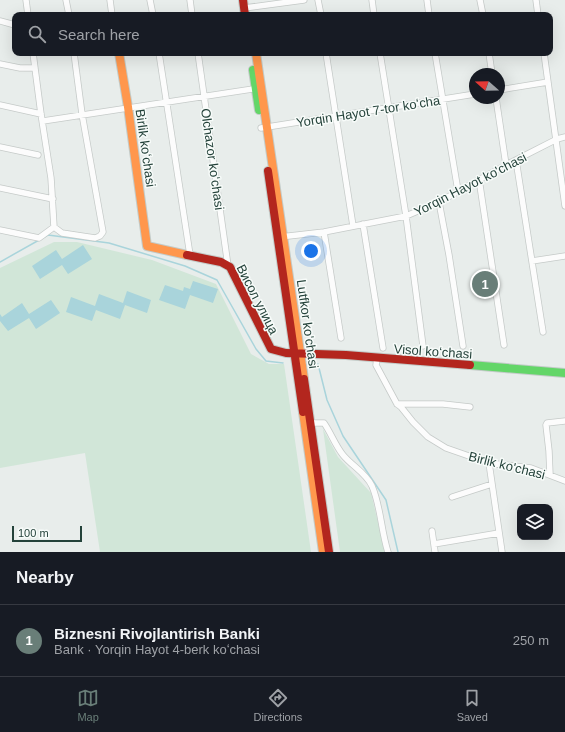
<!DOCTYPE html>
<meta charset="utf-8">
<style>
:root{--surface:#171b24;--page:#20242c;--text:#f1f3f6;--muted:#9ea1a6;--line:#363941;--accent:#697e78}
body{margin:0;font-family:Arial,sans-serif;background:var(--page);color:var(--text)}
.controls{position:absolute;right:12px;bottom:12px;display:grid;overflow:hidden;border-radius:8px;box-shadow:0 4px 16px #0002}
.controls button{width:36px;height:36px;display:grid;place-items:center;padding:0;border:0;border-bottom:1px solid var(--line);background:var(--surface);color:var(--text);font:20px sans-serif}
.compass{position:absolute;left:469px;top:68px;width:36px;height:36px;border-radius:50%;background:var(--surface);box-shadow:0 4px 16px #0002;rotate:290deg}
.scale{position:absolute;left:12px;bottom:10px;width:70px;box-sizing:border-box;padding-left:4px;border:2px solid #24423a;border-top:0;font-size:11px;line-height:14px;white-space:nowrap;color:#24423a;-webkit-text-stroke:3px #f7fbf9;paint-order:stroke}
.you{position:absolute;left:311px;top:251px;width:14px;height:14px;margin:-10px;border:3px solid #fff;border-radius:50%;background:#1a73e8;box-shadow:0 0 0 6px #1a73e833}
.badge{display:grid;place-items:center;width:26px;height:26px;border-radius:50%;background:var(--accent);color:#fff;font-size:13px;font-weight:700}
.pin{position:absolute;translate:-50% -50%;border:2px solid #fff;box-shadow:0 1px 4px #0006}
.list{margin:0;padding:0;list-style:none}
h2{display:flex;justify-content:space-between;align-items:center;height:52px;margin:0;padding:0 16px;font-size:17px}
h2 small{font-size:13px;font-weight:400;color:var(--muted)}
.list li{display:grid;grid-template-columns:26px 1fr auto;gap:12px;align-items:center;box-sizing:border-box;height:72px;padding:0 16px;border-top:1px solid var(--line)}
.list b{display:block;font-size:15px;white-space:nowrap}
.list p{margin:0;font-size:13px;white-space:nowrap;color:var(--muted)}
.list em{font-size:13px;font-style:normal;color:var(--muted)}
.icon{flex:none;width:22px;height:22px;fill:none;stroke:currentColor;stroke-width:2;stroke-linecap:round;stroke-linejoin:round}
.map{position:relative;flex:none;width:565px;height:552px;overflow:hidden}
.search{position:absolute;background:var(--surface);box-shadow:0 4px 16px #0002;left:12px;right:12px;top:12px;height:44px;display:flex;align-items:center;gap:10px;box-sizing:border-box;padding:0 14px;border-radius:8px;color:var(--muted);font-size:15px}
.sheet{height:124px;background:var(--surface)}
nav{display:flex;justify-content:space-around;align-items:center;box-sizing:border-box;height:56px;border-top:1px solid var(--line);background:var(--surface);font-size:11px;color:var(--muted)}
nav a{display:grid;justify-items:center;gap:2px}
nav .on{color:var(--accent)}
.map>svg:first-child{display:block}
.green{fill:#d1e6d8}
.water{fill:#a9d4db}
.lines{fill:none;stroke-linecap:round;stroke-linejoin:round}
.stream{stroke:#a9d4db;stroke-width:1.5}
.street-casing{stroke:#c5cac8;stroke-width:7}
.fast-casing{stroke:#c3cbc8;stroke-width:10}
.slow-casing{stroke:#c3cbc8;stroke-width:10}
.jam-casing{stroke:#c3cbc8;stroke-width:10}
.street{stroke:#fcfcfc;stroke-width:5.5}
.fast{stroke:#63d668;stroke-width:8}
.slow{stroke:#ff974d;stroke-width:8}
.jam{stroke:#b3261e;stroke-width:8}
.labels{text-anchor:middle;stroke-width:3;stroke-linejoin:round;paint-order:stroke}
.street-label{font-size:13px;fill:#24423a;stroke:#f7fbf9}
</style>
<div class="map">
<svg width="565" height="552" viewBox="0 0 565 552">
<rect width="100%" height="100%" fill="#e8edeb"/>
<path class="green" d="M54,242H77L152,260L216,284L251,354L269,364H284L311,552H100L85,453L0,468V268Z
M323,429L338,457L371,493L385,552H340Z"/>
<path class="water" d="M83,245L92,259L68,274L62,265L40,279L32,266L56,250L62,259Z
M193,281L218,289L213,303L190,295L185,309L159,300L165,285L183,291L184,287L190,289Z
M127,291L151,300L147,313L125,305L120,319L96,310L92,321L66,312L71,297L95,306L99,294L123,303Z
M51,300L60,313L36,329L29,318L8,331L0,321V314L2,317L22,303L29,314Z"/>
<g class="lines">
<path class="stream" d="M0,262L48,235L109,243L185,266L217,280L256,349L266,361L283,363
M318,364L327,400L343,436L386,500L398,552"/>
<defs>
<path id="street" d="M26,0L28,15
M66,0L69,15
M110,0L112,15
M150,0L153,15
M190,0L192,15
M318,0L321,15
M372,0L374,15
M427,0L429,15
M480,0L483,15
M536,0L538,15
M244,8L304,0
M0,21L15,25
M159,53L190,255
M198,53L228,266
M326,53L353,226
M380,53L406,216L423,346
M435,53L458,191
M489,53L492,74
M544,53L565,206
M0,64L20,68H35
M499,90L548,82
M496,98L506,165
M0,105L41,114
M43,121L259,88
M261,128L475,94
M0,147L38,155
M516,160L543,332
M479,179L504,345
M0,188L53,199
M439,202L449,255L463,346
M363,224L383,348
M54,227L62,233L95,238L100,236L103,232L82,114L74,53
M0,230L39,238L54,227L51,178L41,114L33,53
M324,232L341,338
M280,237L324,232L406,216L439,202L506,165L557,139L565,137
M532,261L565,256
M377,358L376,365L397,404L401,407L413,422L428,437L446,448L489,463L531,468L565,481
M397,404H443L470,407
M310,423H324C331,433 335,445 343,455C352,466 366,473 372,486C381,507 381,531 388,552
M489,463L502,552
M550,475L549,451L546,425L547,423L565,421
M452,497L492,484
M432,531L435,552
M434,544L499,533"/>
<path id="fast" d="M253,70L259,110
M470,365L565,373"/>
<path id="slow" d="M119,53L128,107L147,246L187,255
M256,53L304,379
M303,412L323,552"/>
<path id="jam" d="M243,0L245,15
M268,171L303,412
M187,255L221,262L230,267L271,349L286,353L346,355L470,365
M304,379L329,552"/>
</defs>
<use href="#street" class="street-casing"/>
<use href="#fast" class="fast-casing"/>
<use href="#slow" class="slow-casing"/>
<use href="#jam" class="jam-casing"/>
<use href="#street" class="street"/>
<use href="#fast" class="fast"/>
<use href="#slow" class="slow"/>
<use href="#jam" class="jam"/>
</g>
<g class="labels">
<g class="street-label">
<text transform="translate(368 111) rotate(-9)" y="5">Yorqin Hayot 7-tor koʻcha</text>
<text transform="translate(146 148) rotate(82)" y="5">Birlik koʻchasi</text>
<text transform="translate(213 159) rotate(82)" y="5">Olchazor koʻchasi</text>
<text transform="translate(470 184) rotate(-27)" y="5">Yorqin Hayot ko'chasi</text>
<text transform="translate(258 299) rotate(63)" y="5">Висол улица</text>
<text transform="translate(308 324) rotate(82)" y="5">Lutfkor ko'chasi</text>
<text transform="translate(433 351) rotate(4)" y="5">Visol koʻchasi</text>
<text transform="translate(507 465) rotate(14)" y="5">Birlik ko'chasi</text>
</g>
</g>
</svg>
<div class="controls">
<button><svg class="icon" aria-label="layers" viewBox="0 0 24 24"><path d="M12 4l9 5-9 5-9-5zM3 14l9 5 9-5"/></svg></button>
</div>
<svg class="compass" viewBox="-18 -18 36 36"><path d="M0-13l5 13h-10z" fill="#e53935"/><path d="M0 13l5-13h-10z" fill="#9ea1a6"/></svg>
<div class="scale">100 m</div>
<div class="you"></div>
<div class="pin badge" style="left:485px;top:284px">1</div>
<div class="search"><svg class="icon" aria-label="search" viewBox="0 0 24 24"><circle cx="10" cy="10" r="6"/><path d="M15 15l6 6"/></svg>Search here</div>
</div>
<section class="sheet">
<h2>Nearby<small></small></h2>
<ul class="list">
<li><span class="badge">1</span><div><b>Biznesni Rivojlantirish Banki</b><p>Bank · Yorqin Hayot 4-berk koʻchasi</p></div><em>250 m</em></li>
</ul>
</section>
<nav>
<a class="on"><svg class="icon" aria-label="map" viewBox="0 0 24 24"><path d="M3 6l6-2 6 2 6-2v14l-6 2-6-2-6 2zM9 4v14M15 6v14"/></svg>Map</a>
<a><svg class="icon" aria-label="directions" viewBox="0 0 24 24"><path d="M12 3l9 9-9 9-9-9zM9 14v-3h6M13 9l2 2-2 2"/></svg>Directions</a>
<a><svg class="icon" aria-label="saved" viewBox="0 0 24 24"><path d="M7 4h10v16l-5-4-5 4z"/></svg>Saved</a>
</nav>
